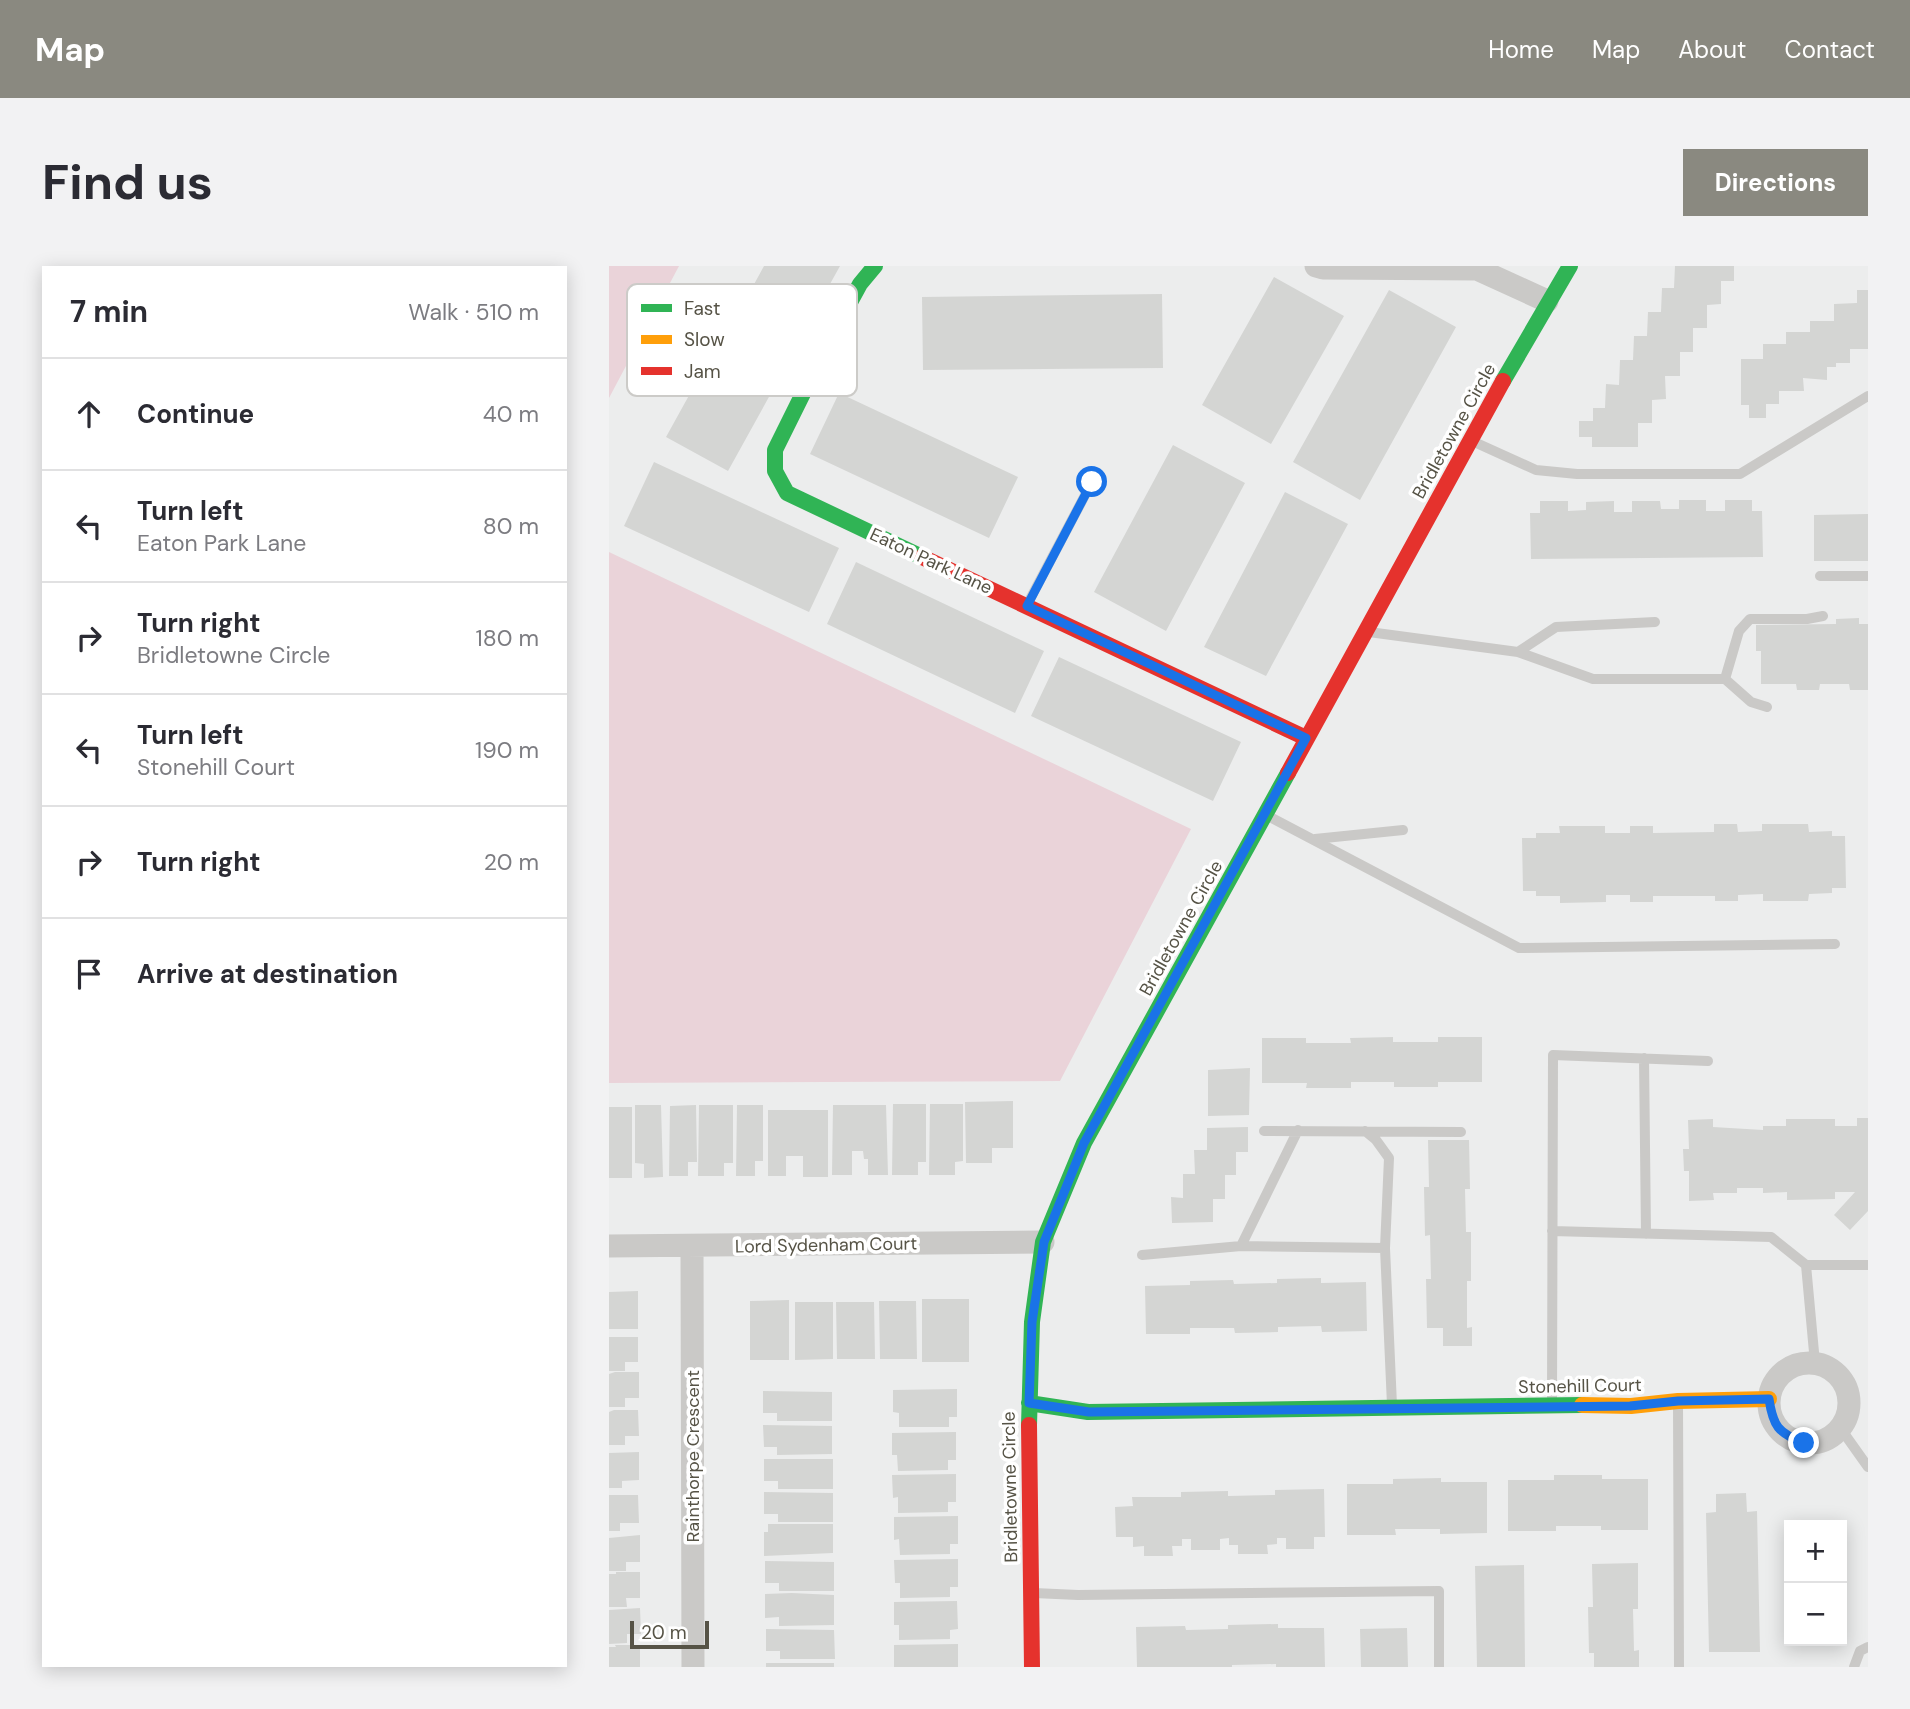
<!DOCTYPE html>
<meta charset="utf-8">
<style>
:root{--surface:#fff;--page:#f2f2f3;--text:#2b2b33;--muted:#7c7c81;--line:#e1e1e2;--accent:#8a8980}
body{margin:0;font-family:"DM Sans",sans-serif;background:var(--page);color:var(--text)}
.controls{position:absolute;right:21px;bottom:21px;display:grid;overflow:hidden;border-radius:0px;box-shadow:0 4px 18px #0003}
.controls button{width:63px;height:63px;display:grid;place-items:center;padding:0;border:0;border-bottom:2px solid var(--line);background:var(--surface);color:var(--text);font:35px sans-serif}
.scale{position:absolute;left:21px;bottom:18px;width:79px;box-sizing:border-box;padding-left:7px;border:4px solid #565346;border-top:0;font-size:19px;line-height:24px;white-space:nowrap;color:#565346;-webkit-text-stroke:5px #fff;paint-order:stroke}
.stop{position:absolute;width:21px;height:21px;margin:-16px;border:5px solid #1a73e8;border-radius:50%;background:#fff}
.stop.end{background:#1a73e8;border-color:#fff;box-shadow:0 2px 7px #0008}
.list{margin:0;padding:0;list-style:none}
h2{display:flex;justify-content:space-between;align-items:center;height:91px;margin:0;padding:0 28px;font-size:30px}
h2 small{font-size:23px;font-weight:400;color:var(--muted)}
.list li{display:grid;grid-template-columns:46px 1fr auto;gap:21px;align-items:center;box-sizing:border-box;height:112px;padding:0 28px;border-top:2px solid var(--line)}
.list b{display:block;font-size:26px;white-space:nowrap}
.list p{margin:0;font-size:23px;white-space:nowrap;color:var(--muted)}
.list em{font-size:23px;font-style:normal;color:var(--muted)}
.icon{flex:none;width:38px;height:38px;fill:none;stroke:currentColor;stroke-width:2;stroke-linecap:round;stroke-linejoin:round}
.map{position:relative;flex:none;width:1259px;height:1401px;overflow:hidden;border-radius:0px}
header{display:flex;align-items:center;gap:42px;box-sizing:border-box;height:98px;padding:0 35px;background:var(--accent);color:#fff}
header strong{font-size:33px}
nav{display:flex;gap:38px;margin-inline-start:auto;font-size:24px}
.intro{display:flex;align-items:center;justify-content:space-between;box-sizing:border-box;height:168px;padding:0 42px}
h1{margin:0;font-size:49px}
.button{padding:18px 32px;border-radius:0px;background:var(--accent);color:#fff;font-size:24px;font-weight:700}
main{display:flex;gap:42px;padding:0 42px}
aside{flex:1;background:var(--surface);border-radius:0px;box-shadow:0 4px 18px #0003}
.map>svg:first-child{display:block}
.green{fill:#ead3d9}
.building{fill:#d4d5d3}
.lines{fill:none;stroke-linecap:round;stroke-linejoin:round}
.lane{stroke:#cac9c7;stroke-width:10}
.street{stroke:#cac9c7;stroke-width:23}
.fast{stroke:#30b455;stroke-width:16}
.slow{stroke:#ff9f0a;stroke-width:16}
.jam{stroke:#e5322d;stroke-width:16}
.route{stroke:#1a73e8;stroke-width:9}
.labels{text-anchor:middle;stroke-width:7;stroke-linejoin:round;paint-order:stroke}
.street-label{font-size:18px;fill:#565346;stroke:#fff}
.key{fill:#fff;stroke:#cccbc8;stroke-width:2}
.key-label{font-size:19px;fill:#565346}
</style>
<header>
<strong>Map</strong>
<nav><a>Home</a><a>Map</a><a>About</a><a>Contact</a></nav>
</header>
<div class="intro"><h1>Find us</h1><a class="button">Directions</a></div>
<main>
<aside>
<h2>7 min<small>Walk · 510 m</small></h2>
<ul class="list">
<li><svg class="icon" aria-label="ahead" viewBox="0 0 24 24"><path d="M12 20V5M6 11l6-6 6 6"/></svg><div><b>Continue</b></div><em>40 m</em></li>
<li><svg class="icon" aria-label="left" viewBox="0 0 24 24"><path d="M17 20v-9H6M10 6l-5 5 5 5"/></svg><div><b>Turn left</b><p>Eaton Park Lane</p></div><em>80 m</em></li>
<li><svg class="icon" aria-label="right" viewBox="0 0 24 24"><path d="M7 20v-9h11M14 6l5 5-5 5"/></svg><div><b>Turn right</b><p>Bridletowne Circle</p></div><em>180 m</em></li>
<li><svg class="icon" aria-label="left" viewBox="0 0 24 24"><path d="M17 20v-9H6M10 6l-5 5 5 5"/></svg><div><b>Turn left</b><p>Stonehill Court</p></div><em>190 m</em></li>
<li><svg class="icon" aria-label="right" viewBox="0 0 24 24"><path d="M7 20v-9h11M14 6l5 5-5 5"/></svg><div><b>Turn right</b></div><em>20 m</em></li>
<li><svg class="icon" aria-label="arrive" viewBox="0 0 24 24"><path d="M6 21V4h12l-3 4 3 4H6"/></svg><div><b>Arrive at destination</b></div></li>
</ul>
</aside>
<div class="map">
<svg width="1259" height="1401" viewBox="0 0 1259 1401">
<rect width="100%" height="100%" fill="#eceded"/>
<path class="green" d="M0,0H70L0,132Z
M0,286L582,563L451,815L0,817Z"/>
<path class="building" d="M155,0H231L201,54L143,22Z
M1066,0H1125V15H1112V38L1098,39V62H1084V86H1071V110H1056L1057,133L1043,134V157H1029V181H983V171H970V155H984V142H996L997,118L1010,119L1011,94H1024L1025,70H1038L1039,46H1052L1053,22H1065Z
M665,11L735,50L662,178L593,139Z
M780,24L847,61L751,234L684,196Z
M1248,24H1259V83H1241V97H1227V101H1218V114L1194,112L1195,125H1170V138H1157V152H1140V139H1132V93H1154V78H1177V66H1201V55H1225V38L1248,37Z
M553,28L554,102L314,104L313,31Z
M135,30L197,64L119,205L57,171Z
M230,127L409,211L380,272L201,188Z
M564,179L636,217L557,365L485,326Z
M45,196L230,282L200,346L15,260Z
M676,226L739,258L657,410L595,381Z
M1070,234H1097V245H1116V234H1143V245H1153L1154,291L922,293L921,247H931V235H959V245L977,244V236L1005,235V246H1023V235H1051L1052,243H1070Z
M1259,248V295H1205V249Z
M247,296L435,385L406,447L218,358Z
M1250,352V358H1259V424H1241L1240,418H1211L1210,424H1188L1187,418H1152V385H1147V359L1227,358V353Z
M450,391L632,476L604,535L422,450Z
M1105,558H1128L1129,566L1153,565V558H1199L1200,566L1223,565V570H1236L1237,622H1223V627L1200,628L1199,635H1154V628L1129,629V635H1106V630H1044V636H1021V629H997V636L951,637V630H927V625H914L913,572H927V567H951L950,560H996V567H1021V560H1044V567L1105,566Z
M784,771V776H829V771H873V816H829V821H785V816H742V822H697L698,817H653V772H697V777H742L741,772Z
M641,802L640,849L599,850V804Z
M404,835V882H383V897H357L356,836Z
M284,838H317V896H309V909H283Z
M321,838H354V895L346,896V909H320Z
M26,839H52L54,911L35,912V898L26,897Z
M87,839L88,896H79V910H60L61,840Z
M90,839H124V897H115V910H89Z
M128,839H154V895H146V910H127Z
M224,839H277L279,909H259V893H255L254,885H243V909H223Z
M0,841H23V912H0Z
M159,844H219V911H194V890H177V910H159Z
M1248,852H1259V945L1241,964L1225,949L1246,926H1226V933L1178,934V926L1154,927V922H1128V927H1104L1105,934L1080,935V905H1075L1074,883H1080L1079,854L1104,853V861L1154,864V860H1177V853H1226V860H1248Z
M639,861V886H627V909H616V933H604V956L563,957L562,931L574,932V908H586L585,884H598V862Z
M819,874H860L861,923H856L857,966H862V1015H858V1062L863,1061V1080H834V1062H818L817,1013H822L821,969L816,970L815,921H820Z
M712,1012V1017L757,1016L758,1065L713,1066L712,1060L669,1061V1066L626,1067L625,1062H581V1068H537L536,1020L581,1019V1015L624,1014L625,1018L668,1017V1013Z
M29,1025V1063H0V1026Z
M313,1033H360V1096H313Z
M180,1034V1094H141V1035Z
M270,1035H307L308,1093H271Z
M186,1036H224V1093L186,1094Z
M227,1036H265L266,1093H228Z
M0,1071H29V1096H16V1105H0Z
M6,1106H30V1132H16V1141H0V1108Z
M348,1123V1151H340V1161H290V1147L284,1146V1124Z
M154,1125L223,1126V1155H168V1147H154Z
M5,1144H29L30,1170H16V1179H0V1146Z
M154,1159L223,1160V1188L168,1189V1181H155Z
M347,1166V1194H339V1204L289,1205L288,1189H283V1167Z
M30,1186V1214L13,1215V1222H0V1187Z
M155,1193H224V1223H169V1215H155Z
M347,1208V1236H339V1246L289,1247V1231L284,1232L283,1209Z
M945,1209H993V1213H1039V1264H992V1260H947V1265H899V1214H945Z
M832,1212V1216H878V1267L831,1268V1263H786L787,1269H738V1218H784V1213Z
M715,1223L716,1271H705V1283H677V1272H668V1278L658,1279L659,1288H629V1279H620V1272L611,1273V1284H582V1273H573V1280H563L564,1290H535V1280L524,1281V1271H507L506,1241L524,1240L523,1231H572V1226L619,1225V1230L666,1229V1224Z
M155,1226L224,1227V1256H169V1248H155Z
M1137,1227L1138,1246L1148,1245L1151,1386H1100L1097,1247L1107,1246V1228Z
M0,1229H29L30,1257H11V1265H0Z
M349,1250V1278H341V1288L291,1289L290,1273L285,1274V1251Z
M159,1258H224V1287L155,1290V1266H159Z
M31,1269V1296H17V1305H0V1272Z
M349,1293V1321H341V1331L291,1332V1317H286L285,1294Z
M156,1295L225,1296V1325H170V1317H156Z
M1029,1297V1343H1024L1025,1385L1030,1384V1401H985V1387H980L979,1341H984L983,1298Z
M915,1299L916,1401H868L866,1300Z
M7,1306H31V1332H17L18,1341H0V1308H7Z
M183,1327L225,1329V1359L170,1360V1351L156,1352V1328Z
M348,1335L349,1363L341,1364V1373L290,1374V1359H285V1336Z
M31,1342L32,1368H18V1377L0,1378V1344Z
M669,1358V1362H715L716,1401H667V1398L623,1399V1401H528L527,1361L576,1360L577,1364L619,1363V1359Z
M798,1362L799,1401H752L751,1363Z
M157,1363L225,1364L226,1393H171V1385H157Z
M349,1378V1401H285V1379Z
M6,1379H31V1401H0V1381H7Z
M157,1397H225V1401H157Z"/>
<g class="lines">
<path class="lane" d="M863,175L927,204L968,208H1131L1259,130
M1211,310H1259
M419,337L483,216
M760,366L909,386L984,413H1116L1142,436L1158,441
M909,386L947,361L1046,356
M1116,413L1130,365L1141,353H1198L1214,350
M659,550L910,682L1226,678
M706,573L794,564
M1035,792L1037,968
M655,865L852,866
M756,865L767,874L780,892L776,982L783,1139
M943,965L1162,971L1197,999H1259
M632,980L689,864
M533,989L632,980L776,982
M1197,999L1206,1097
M943,1136L944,789L1099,795
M1069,1137L1070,1401
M1232,1163L1259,1201
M425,1327L469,1329L830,1325V1401
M1245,1401L1251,1385L1259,1381"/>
<path class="street" d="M707,0L714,2L868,3L938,35
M0,980L434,976
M83,980L84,1401
M1160 1137a40 40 0 1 1 80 0a40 40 0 1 1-80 0Z"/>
<path class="fast" d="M266,0L251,18L220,75L166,184V205L178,227L313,291
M894,115L961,0
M420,1137L479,1146L973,1139
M420,1159L423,1056L434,976L475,877L679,507"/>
<path class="slow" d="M973,1139L1022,1140L1069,1135L1160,1133"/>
<path class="jam" d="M313,291L697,472
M679,507L894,115
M420,1159L423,1401"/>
</g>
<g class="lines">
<path class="route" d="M483,216L418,340L697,472L475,877L435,976L423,1056L420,1137L480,1146L1021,1140L1069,1135L1160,1133C1164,1160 1169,1167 1195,1177"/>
</g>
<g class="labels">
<g class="street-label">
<text transform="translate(845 165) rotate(-61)" y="6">Bridletowne Circle</text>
<text transform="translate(322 295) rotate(25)" y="6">Eaton Park Lane</text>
<text transform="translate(572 662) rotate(-61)" y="6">Bridletowne Circle</text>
<text transform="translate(217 979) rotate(-1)" y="6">Lord Sydenham Court</text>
<text transform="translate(971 1120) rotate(-1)" y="6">Stonehill Court</text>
<text transform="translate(84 1190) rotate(-90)" y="6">Rainthorpe Crescent</text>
<text transform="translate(401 1221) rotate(-91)" y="6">Bridletowne Circle</text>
</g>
</g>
<rect x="18" y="18" width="230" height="112" rx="10" class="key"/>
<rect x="32" y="38" width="31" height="8" fill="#30b455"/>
<rect x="32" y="69" width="31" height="9" fill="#ff9f0a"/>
<rect x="32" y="101" width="31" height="8" fill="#e5322d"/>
<g class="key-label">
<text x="75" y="49">Fast</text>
<text x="75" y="80">Slow</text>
<text x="75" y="112">Jam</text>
</g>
</svg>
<div class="controls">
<button>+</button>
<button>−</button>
</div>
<div class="scale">20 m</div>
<div class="stop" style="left:483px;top:216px"></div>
<div class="stop end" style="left:1195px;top:1177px"></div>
</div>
</main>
